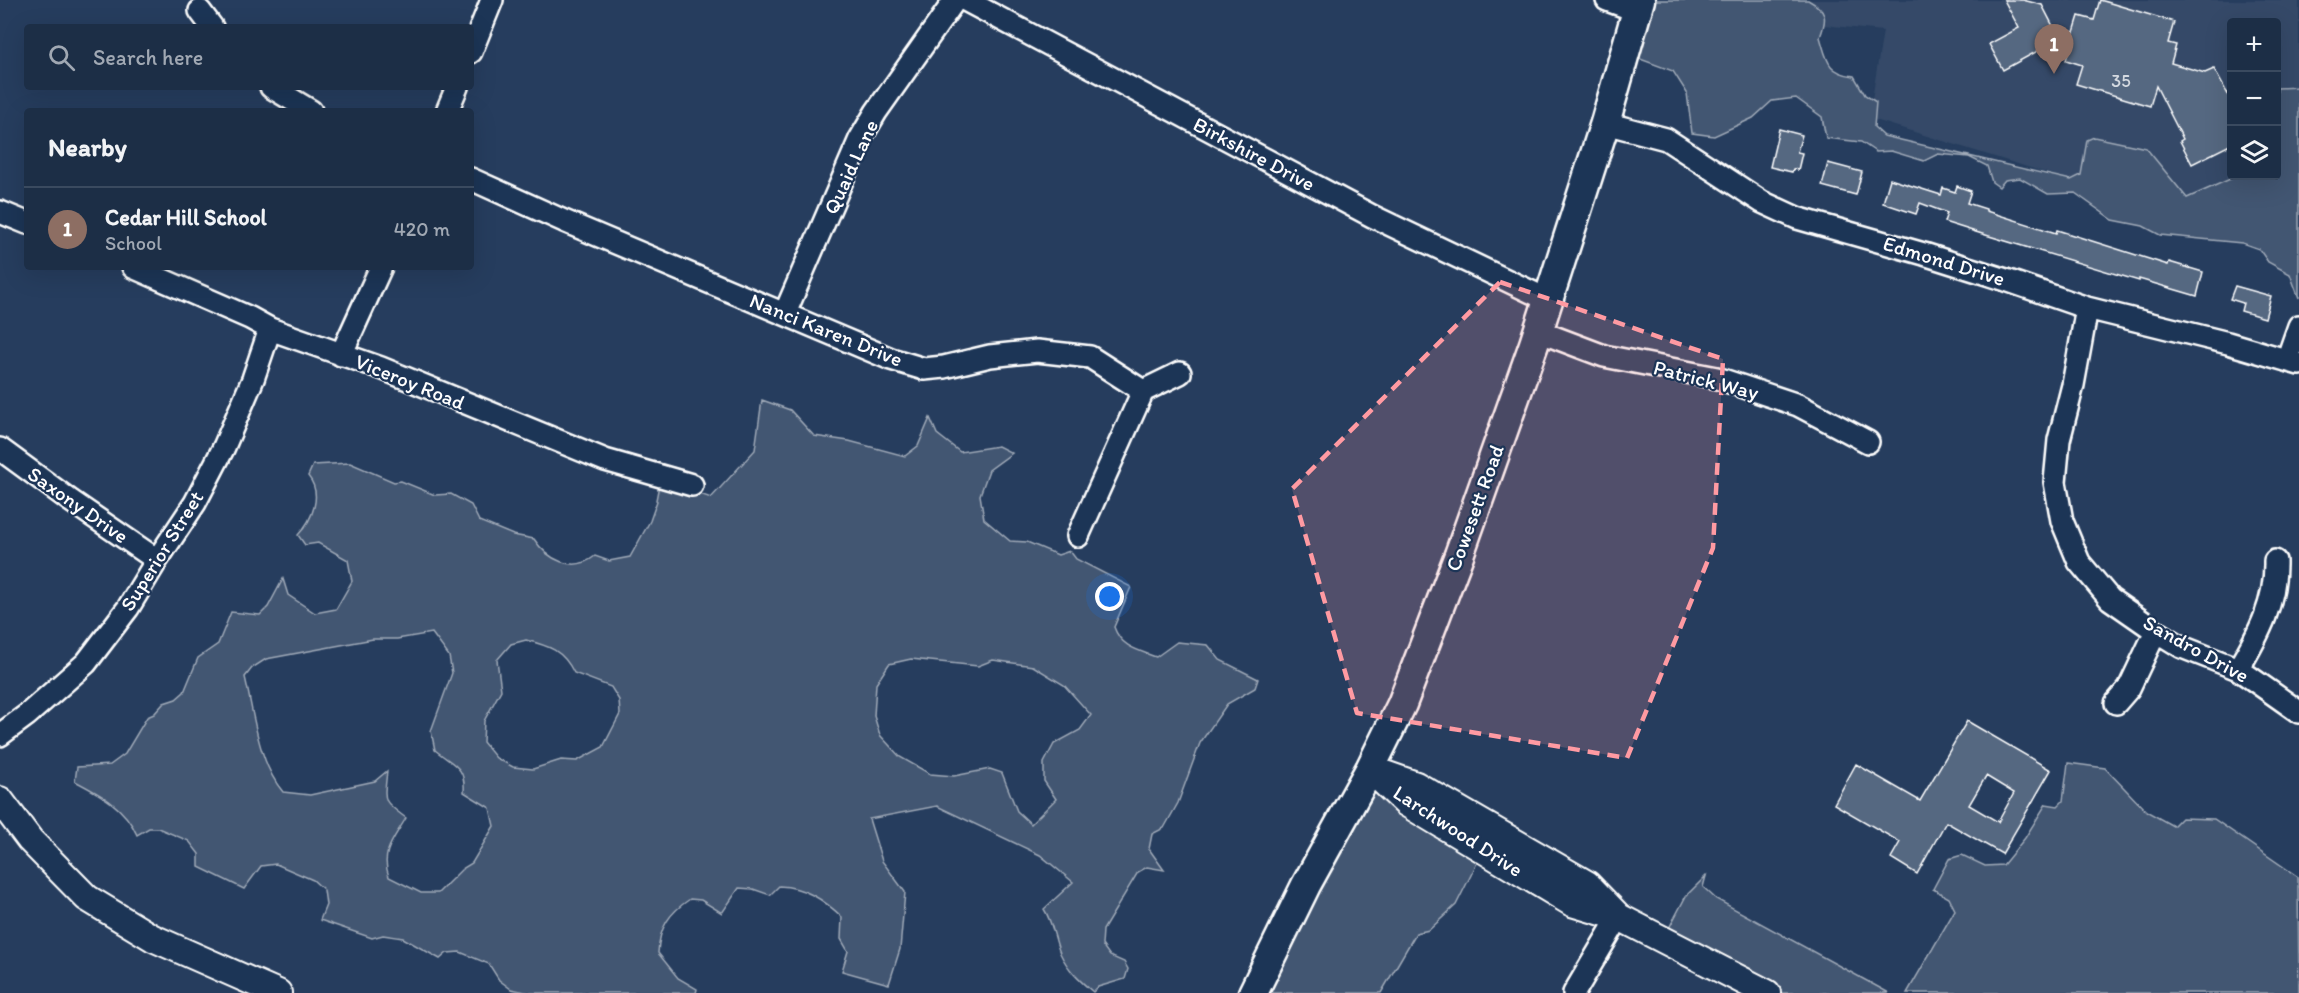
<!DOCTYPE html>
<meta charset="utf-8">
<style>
:root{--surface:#1c2e46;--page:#293a51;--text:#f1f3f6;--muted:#a0a8b3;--line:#3a4a5f;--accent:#95b2f1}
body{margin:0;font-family:Itim,sans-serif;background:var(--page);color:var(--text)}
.controls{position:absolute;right:18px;top:18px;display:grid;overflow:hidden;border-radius:6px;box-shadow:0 6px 24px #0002}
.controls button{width:54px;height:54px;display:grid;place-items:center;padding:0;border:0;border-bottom:2px solid var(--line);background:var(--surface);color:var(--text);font:30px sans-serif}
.you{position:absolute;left:1110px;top:597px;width:21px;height:21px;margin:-15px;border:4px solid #fff;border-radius:50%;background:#1a73e8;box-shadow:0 0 0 9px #1a73e833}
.badge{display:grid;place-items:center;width:39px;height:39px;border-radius:50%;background:var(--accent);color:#fff;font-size:20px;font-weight:700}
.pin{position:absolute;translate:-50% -50px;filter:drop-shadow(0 2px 3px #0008)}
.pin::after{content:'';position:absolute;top:32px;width:21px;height:18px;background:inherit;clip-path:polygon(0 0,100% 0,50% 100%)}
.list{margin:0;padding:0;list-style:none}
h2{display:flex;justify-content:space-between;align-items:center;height:78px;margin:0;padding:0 24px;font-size:26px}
h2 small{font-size:20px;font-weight:400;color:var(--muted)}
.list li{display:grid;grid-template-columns:39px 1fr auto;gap:18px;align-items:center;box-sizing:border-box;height:84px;padding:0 24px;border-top:2px solid var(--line)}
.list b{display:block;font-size:22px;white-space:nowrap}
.list p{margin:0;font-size:20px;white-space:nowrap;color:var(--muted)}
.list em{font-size:20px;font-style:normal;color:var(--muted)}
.icon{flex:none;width:33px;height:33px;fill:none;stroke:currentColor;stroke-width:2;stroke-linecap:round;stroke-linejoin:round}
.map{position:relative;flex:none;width:2299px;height:993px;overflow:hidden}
.search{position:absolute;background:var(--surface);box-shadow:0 6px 24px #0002;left:24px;top:24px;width:450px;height:66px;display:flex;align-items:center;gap:15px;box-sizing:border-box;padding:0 21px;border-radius:6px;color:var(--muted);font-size:22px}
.panel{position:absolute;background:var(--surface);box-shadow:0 6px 24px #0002;left:24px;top:108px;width:450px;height:162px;border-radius:6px}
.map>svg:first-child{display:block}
.built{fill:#344a68;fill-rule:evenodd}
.green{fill:#425672;stroke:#a0aab8;stroke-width:1.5;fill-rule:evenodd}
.building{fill:#556781;stroke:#fff;stroke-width:1.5;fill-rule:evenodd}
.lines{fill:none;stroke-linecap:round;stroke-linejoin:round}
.minor-casing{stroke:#fff;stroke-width:26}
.tertiary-casing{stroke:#fff;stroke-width:30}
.secondary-casing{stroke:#fff;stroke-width:33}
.minor{stroke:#1d3557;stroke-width:21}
.tertiary{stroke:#1d3557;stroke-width:26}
.secondary{stroke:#1d3557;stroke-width:28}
.marked{fill:#ff9aa2;fill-opacity:0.2;stroke:#ff9aa2;stroke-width:4.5;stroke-dasharray:12 8;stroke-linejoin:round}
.labels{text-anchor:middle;stroke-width:4.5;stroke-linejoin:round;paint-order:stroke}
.number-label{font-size:18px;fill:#d4d9e0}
.street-label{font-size:21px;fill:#fff;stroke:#1d3557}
</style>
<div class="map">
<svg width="2299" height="993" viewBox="0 0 2299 993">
<rect width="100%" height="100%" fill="#263d5e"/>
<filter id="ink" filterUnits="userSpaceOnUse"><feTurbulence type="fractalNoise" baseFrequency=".0167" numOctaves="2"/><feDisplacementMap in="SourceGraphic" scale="12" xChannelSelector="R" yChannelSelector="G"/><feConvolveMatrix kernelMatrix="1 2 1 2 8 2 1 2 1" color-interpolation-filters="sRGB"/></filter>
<g filter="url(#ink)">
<path class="built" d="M1762,0H2299V124L2276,178L2205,222L1869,118L1883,31L1764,19ZM2232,22H2276V176H2232Z"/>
<path class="green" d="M1638,0H1808C1828,11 1827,19 1820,37C1827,60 1827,73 1854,76L1865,95L1876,102L1874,127L1884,136L2071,180L2081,175L2087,140L2094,137L2146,148L2187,198L2237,176H2276L2279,121L2277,116V88L2299,87V298L2290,274L2268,262L2259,249L2242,243L2160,235L2143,226L2113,220L2075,193L2048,194L2020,178L2005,180L1999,187L1992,182L1987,166L1969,157L1938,154L1924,161L1891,151L1876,152L1861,142L1826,138L1822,117L1796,98L1772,101L1753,118L1714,136L1692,133L1687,93L1673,71L1624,53Z
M762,400L790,410L814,436L849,441L905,456L918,446L930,418L937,434L960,452L998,446L1012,453L989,470L980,495L984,519L1010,541L1027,542L1058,555L1070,551L1076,559L1131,587L1114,627C1121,647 1137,650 1156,657L1177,642L1208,645L1220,660L1258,679L1255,688L1227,704L1200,743L1178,803L1164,828L1152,834L1149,849L1164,870L1147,867L1138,872L1103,930L1102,945L1110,956L1124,962L1128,969L1125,979L1098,987L1093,992C1079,980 1068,970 1060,953C1054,938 1053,923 1044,909L1073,882L1040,855L937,806L869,819L882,861L905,892L900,949L889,984L842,971L848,951L841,939L842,917C824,900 805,887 779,886L770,895L753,889L739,888L722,913L701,900L690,899C669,913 659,928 658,953L678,978L697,989L696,993H530L511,989L499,980L489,964L460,952L447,953L440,959L403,938L383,935L372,938L320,920L326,905L324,890L313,880L276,864L261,866L244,889L199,867V854L189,841L158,828H149L137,835C125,807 100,794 75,781L77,767L110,765L125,754L147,717L154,714L164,703L176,699L184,692L198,658L218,644L231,612L260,615L268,607L283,579L288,595L315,613L336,609L352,581L348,560L318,543L305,545L298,535C313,519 323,494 308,476L313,465L350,463L394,482L401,481L435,495L451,494L471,505L479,521L513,535L534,539C547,559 573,574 595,556L609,561L630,557L650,521L657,501L656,500L660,480L711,498L755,450ZM432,633L449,656L452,673L431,731L435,750C453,765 466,766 464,792L490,808L494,826L472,863L462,869L438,893H421L389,877C380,852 394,839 406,818C381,800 384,801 387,771L375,781L310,795L283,792C258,762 254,715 245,677L252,668L266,659L373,639H397ZM526,640C549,646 563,650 574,673L611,687L619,700L620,714L603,747L577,761L561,760L533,769L513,767L496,758L483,742L484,721L501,690L497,660L511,644ZM911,659L978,666L993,660L1033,666L1064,685L1091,715L1080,730L1054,744L1044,763V781L1056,799L1031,824L1017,811L1002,773L990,769L954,776L930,774L900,757L880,735L874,716L876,684L889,664Z
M2068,763L2105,768L2146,811L2173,826L2181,818L2214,819L2298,877L2299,993H1907L1955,910L1949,898L1933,889L1949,859L1962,855L1985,866L2003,865L2025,838L2046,804L2058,806L2063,801Z
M1362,785L1480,852L1481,855L1456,905L1429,930L1416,933L1381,993H1251Z
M1706,876L1703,887L1716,899L1889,993H1758L1667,932L1686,896Z"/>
<path class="building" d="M2004,0H2023L2042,5L2053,26L2074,32L2079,16L2094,20L2100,0L2174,22L2168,43L2176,45L2171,63L2205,73L2214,69L2232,102V144L2192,164L2180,141L2183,139L2156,86L2150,106L2076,84L2082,65L2066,60L2068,53L2045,47L2003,70L1989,44L2019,28Z
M1779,129L1802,135L1797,152L1802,153L1798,170L1793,169L1792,172L1770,167Z
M1828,163L1862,172L1856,195L1822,186Z
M1890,179L1941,195L1943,188L1955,192L1957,186L1971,191L1967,203L1986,209V211L2056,233L2057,230L2168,265L2169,262L2203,272L2197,296L2139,279V281L1979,233L1944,222L1947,213L1920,203L1916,214L1883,203Z
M2235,286L2271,296L2265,318L2241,311L2243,303L2230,299Z
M1967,721L2051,770L2002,854L1946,822L1917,874L1891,858L1900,842L1834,804L1856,764L1920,801ZM1986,776L2014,793L1998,822L1969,805Z"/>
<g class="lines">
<defs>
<path id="minor" d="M965,0L1372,216L1548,300
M1607,0L1637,11
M200,11L212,27
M471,52L492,0
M271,87L311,111
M447,111L457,87
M1605,123L1666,139L1762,202L1797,218L1924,254L2006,280L2087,308L2228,343L2299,364
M471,179L564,221L891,359L924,369L944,367L990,356L1037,351L1090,357L1143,391
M0,212L27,223
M133,267L250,318L270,329L381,368L605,460L692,485
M2087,308L2073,385L2059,440L2055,482L2062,521L2079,562L2110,599L2156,631L2182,647L2238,669L2299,712
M785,313L860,139L876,112L955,0
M1538,331L1604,356L1717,378L1798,405L1868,442
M341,355L381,267
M2287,360L2299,326
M1143,391L1180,373
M0,449L71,501L157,560
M1078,536L1143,391
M2238,669C2259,634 2276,602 2275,561
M2116,703L2129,688L2156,631
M0,735L27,715L86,663L128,608L157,560L195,503L224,447L253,379L270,329
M1574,993L1619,917"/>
<path id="tertiary" d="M1370,769L1406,803L1572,903L1619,917L1767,993
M1379,772L1416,785L1587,884L1618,916
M0,800L30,840L87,898L153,938L278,993"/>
<path id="secondary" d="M1253,993L1306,885L1370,769L1402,704L1459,555L1534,344L1605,123L1640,0"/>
</defs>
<use href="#minor" class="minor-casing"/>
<use href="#tertiary" class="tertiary-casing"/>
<use href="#secondary" class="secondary-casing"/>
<use href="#minor" class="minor"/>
<use href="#tertiary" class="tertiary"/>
<use href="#secondary" class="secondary"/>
</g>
</g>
<path class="marked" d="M1500,282L1723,359L1713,548L1627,758L1357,713L1292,489Z"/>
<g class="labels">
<g class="number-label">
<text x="2121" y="87">35</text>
</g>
<g class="street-label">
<text transform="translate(1254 154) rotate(28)" y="7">Birkshire Drive</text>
<text transform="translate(851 167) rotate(-65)" y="7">Quaid Lane</text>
<text transform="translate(1944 261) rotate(17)" y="7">Edmond Drive</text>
<text transform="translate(826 330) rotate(22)" y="7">Nanci Karen Drive</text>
<text transform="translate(1706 380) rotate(14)" y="7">Patrick Way</text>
<text transform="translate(410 382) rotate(22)" y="7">Viceroy Road</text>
<text transform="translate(78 505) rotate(35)" y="7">Saxony Drive</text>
<text transform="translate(1475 508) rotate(-70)" y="7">Cowesett Road</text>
<text transform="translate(162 551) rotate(-58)" y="7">Superior Street</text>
<text transform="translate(2196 649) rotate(29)" y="7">Sandro Drive</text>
<text transform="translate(1458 831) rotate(33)" y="7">Larchwood Drive</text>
</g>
</g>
</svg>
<div class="controls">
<button>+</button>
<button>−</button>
<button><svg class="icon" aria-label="layers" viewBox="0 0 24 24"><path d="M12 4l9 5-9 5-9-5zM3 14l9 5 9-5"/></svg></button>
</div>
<div class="you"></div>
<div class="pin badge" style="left:2054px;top:74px;background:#8d6e63">1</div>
<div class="search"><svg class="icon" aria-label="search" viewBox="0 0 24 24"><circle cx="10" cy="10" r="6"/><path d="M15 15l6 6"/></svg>Search here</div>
<section class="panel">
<h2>Nearby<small></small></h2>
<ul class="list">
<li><span class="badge" style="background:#8d6e63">1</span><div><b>Cedar Hill School</b><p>School</p></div><em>420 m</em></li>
</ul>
</section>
</div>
